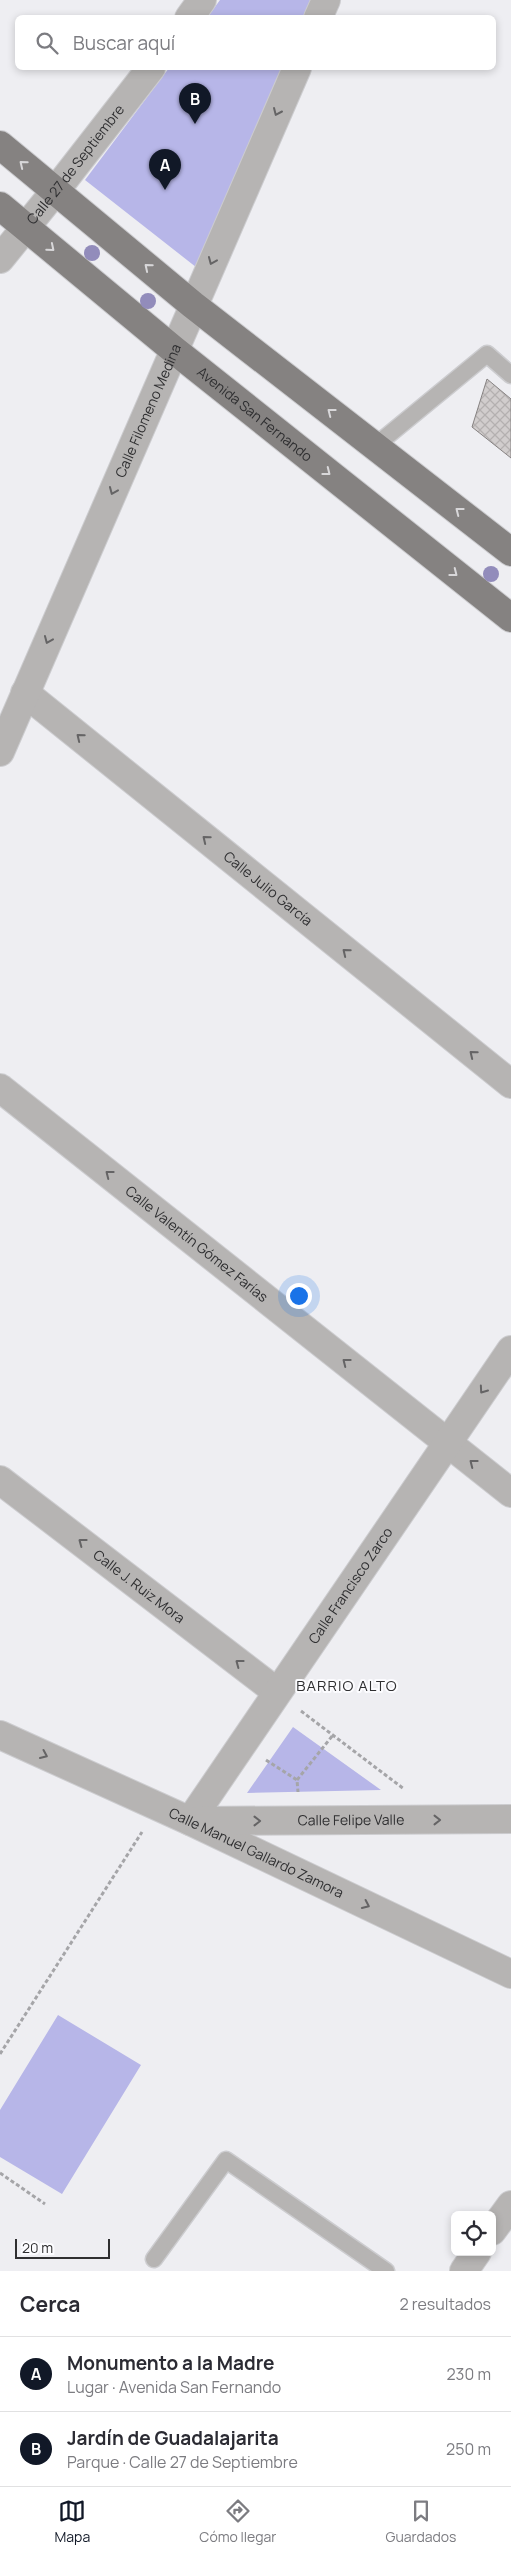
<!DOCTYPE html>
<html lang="es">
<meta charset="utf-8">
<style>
:root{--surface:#fff;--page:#f7f7f7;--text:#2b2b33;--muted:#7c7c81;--line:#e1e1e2;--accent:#111827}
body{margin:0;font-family:Manrope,sans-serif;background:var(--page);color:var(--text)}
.controls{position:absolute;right:15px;bottom:15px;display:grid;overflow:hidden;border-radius:8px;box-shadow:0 2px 8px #0003}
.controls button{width:45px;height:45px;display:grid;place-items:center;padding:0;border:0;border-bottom:1px solid var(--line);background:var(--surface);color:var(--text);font:25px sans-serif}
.scale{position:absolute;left:15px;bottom:12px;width:95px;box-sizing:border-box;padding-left:5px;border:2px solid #2f2f31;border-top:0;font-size:14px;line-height:18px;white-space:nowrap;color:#2f2f31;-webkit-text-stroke:4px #fcfcff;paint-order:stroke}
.you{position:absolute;left:298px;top:1295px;width:18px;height:18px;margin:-12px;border:4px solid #fff;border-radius:50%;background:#1a73e8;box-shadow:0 0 0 8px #1a73e833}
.badge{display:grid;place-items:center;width:32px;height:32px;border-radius:50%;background:var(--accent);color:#fff;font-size:16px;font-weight:700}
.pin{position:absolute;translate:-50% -41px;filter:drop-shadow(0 1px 2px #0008)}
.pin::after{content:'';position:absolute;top:26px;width:18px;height:15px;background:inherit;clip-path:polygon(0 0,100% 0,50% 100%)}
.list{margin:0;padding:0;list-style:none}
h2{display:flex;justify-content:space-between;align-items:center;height:65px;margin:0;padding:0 20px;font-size:21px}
h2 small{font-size:16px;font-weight:400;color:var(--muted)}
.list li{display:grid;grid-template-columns:32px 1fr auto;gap:15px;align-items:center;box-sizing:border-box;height:75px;padding:0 20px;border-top:1px solid var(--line)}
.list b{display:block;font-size:19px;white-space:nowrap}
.list p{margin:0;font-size:16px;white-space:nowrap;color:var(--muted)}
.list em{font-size:16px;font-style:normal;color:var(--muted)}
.icon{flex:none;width:28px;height:28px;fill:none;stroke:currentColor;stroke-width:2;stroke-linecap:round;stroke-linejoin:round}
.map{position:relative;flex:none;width:511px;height:2271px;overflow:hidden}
.search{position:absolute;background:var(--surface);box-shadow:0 2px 8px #0003;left:15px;right:15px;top:15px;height:55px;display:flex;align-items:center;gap:12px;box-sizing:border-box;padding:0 18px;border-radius:8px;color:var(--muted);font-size:19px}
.sheet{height:215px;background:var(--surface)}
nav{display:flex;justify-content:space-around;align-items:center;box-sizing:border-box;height:70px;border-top:1px solid var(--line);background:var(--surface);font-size:14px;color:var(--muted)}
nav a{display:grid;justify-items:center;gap:2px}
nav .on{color:var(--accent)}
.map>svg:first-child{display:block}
.park{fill:#b7b6e8}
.building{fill:url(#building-cross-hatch);stroke:#868282}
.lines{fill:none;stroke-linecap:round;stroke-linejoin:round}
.lane-casing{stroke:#cccccf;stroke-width:19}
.street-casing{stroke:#cccccf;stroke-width:30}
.primary-casing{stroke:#cccccf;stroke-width:30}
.path{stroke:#a5a5a8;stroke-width:3;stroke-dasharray:4 2.5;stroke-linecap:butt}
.lane{stroke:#b6b4b3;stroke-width:16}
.street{stroke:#b6b4b3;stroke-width:28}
.primary{stroke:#858281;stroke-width:28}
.tree{fill:#928cbb}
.oneway{stroke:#656465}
.oneway2{stroke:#d8d7d9}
.labels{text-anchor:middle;stroke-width:4;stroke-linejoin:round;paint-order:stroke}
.street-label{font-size:14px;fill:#2f2f31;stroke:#fcfcff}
.neighbourhood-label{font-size:15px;letter-spacing:1px;fill:#2f2f31;stroke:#fcfcff}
</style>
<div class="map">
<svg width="511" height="2271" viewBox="0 0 511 2271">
<defs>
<pattern id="building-cross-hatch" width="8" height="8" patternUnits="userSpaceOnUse" patternTransform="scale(1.25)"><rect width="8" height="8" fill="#d1cdcd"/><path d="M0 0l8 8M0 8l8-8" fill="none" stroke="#b4b0b0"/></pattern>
</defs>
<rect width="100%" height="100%" fill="#eeeef2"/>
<path class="park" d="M220,0H315L307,17L207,18Z
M169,68H286L201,271L85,180Z
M293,1727L381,1790L247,1793Z
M58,2015L141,2065L62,2194L0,2157V2110Z"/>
<path class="building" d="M487,379L511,399V458L472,427Z"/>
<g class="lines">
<defs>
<path id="lane" d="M375,446L487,354L511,375
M154,2259L226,2160L386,2271"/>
<g id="street">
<path d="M189,18L202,0"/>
<path d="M318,18L326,0"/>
<path id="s1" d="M0,259L56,190L151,68"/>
<path id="s2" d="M25,693L511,1084"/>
<path id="s3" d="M0,752L297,68"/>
<path id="s4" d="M0,1088L511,1493"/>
<path id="s5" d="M0,1480L277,1692"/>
<path id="s6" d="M0,1735L190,1821L511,1974"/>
<path id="s7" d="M190,1821L511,1350"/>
<path id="s8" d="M197,1821L511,1819"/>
<path d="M492,2231L511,2205"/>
<path d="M464,2271L477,2252"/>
</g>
<g id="primary">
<path d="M0,145L193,305L511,552"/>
<path id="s9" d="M0,206L174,350L511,618"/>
</g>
</defs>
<use href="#lane" class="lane-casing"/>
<use href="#street" class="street-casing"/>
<use href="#primary" class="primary-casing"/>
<path class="path" d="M301,1711L404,1789
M266,1760L297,1780L298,1792
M297,1780L333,1735
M0,2054L142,1832
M0,2173L45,2204"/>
<use href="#lane" class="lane"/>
<use href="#street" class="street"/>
<use href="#primary" class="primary"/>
</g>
<g class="tree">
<circle cx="92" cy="253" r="8"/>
<circle cx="148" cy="301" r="8"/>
<circle cx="491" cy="574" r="8"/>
</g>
<defs><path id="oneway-chevron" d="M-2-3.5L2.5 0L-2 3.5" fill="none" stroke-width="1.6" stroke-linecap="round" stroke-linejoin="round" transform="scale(1.25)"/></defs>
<g class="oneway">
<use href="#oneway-chevron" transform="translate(277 112) rotate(114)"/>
<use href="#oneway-chevron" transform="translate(212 261) rotate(113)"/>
<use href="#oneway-chevron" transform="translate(113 491) rotate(113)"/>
<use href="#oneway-chevron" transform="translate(48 640) rotate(113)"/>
<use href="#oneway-chevron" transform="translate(80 737) rotate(-141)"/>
<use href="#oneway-chevron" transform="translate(206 839) rotate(-141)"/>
<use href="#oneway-chevron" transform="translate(346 952) rotate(-141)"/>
<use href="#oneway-chevron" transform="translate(473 1054) rotate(-141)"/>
<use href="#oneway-chevron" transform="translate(109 1174) rotate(-142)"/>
<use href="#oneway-chevron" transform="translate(346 1362) rotate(-142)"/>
<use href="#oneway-chevron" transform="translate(483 1390) rotate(125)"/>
<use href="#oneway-chevron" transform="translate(473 1463) rotate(-142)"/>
<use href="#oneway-chevron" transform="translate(82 1542) rotate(-143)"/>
<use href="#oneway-chevron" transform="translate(239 1663) rotate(-143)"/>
<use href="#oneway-chevron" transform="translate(44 1755) rotate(24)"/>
<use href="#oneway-chevron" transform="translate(437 1820)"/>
<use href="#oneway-chevron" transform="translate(257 1821)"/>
<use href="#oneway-chevron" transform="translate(366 1905) rotate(25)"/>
</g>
<g class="oneway2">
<use href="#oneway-chevron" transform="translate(23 164) rotate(-141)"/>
<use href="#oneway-chevron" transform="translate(51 248) rotate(40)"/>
<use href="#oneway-chevron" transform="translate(148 267) rotate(-140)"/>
<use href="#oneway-chevron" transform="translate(331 412) rotate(-142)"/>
<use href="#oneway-chevron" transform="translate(327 472) rotate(38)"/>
<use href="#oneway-chevron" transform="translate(459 511) rotate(-142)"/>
<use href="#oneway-chevron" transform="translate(454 573) rotate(38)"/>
</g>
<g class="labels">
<g class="street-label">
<text dy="5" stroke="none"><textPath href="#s1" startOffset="121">Calle 27 de Septiembre</textPath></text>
<text dy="5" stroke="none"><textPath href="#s3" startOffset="372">Calle Filomeno Medina</textPath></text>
<text dy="5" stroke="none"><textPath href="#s9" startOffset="329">Avenida San Fernando</textPath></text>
<text dy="5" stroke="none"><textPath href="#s2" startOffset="312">Calle Julio García</textPath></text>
<text dy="5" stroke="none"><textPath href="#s4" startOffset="251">Calle Valentín Gómez Farías</textPath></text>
<text dy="5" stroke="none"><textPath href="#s7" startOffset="285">Calle Francisco Zarco</textPath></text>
<text dy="5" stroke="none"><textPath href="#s5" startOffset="175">Calle J. Ruiz Mora</textPath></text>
<text dy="5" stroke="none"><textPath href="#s8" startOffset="154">Calle Felipe Valle</textPath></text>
<text dy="5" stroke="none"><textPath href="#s6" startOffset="282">Calle Manuel Gallardo Zamora</textPath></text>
</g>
<g class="neighbourhood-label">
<text x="347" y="1691">BARRIO ALTO</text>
</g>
</g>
</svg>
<div class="controls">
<button><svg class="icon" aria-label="locate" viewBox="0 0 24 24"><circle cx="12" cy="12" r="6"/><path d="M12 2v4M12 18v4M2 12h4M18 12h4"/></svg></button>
</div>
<div class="scale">20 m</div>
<div class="you"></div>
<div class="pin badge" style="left:165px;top:190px">A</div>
<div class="pin badge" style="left:195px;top:124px">B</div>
<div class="search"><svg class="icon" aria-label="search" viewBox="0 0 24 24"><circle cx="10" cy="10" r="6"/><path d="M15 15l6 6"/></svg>Buscar aquí</div>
</div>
<section class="sheet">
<h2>Cerca<small>2 resultados</small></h2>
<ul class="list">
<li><span class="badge">A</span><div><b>Monumento a la Madre</b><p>Lugar · Avenida San Fernando</p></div><em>230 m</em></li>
<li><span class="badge">B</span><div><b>Jardín de Guadalajarita</b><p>Parque · Calle 27 de Septiembre</p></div><em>250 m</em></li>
</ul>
</section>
<nav>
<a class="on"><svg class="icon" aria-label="map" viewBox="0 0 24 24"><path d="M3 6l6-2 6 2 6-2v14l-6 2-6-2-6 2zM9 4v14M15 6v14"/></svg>Mapa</a>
<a><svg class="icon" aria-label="directions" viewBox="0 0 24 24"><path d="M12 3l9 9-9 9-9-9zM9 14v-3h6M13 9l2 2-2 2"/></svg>Cómo llegar</a>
<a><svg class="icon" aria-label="saved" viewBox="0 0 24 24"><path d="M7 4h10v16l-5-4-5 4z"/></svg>Guardados</a>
</nav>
